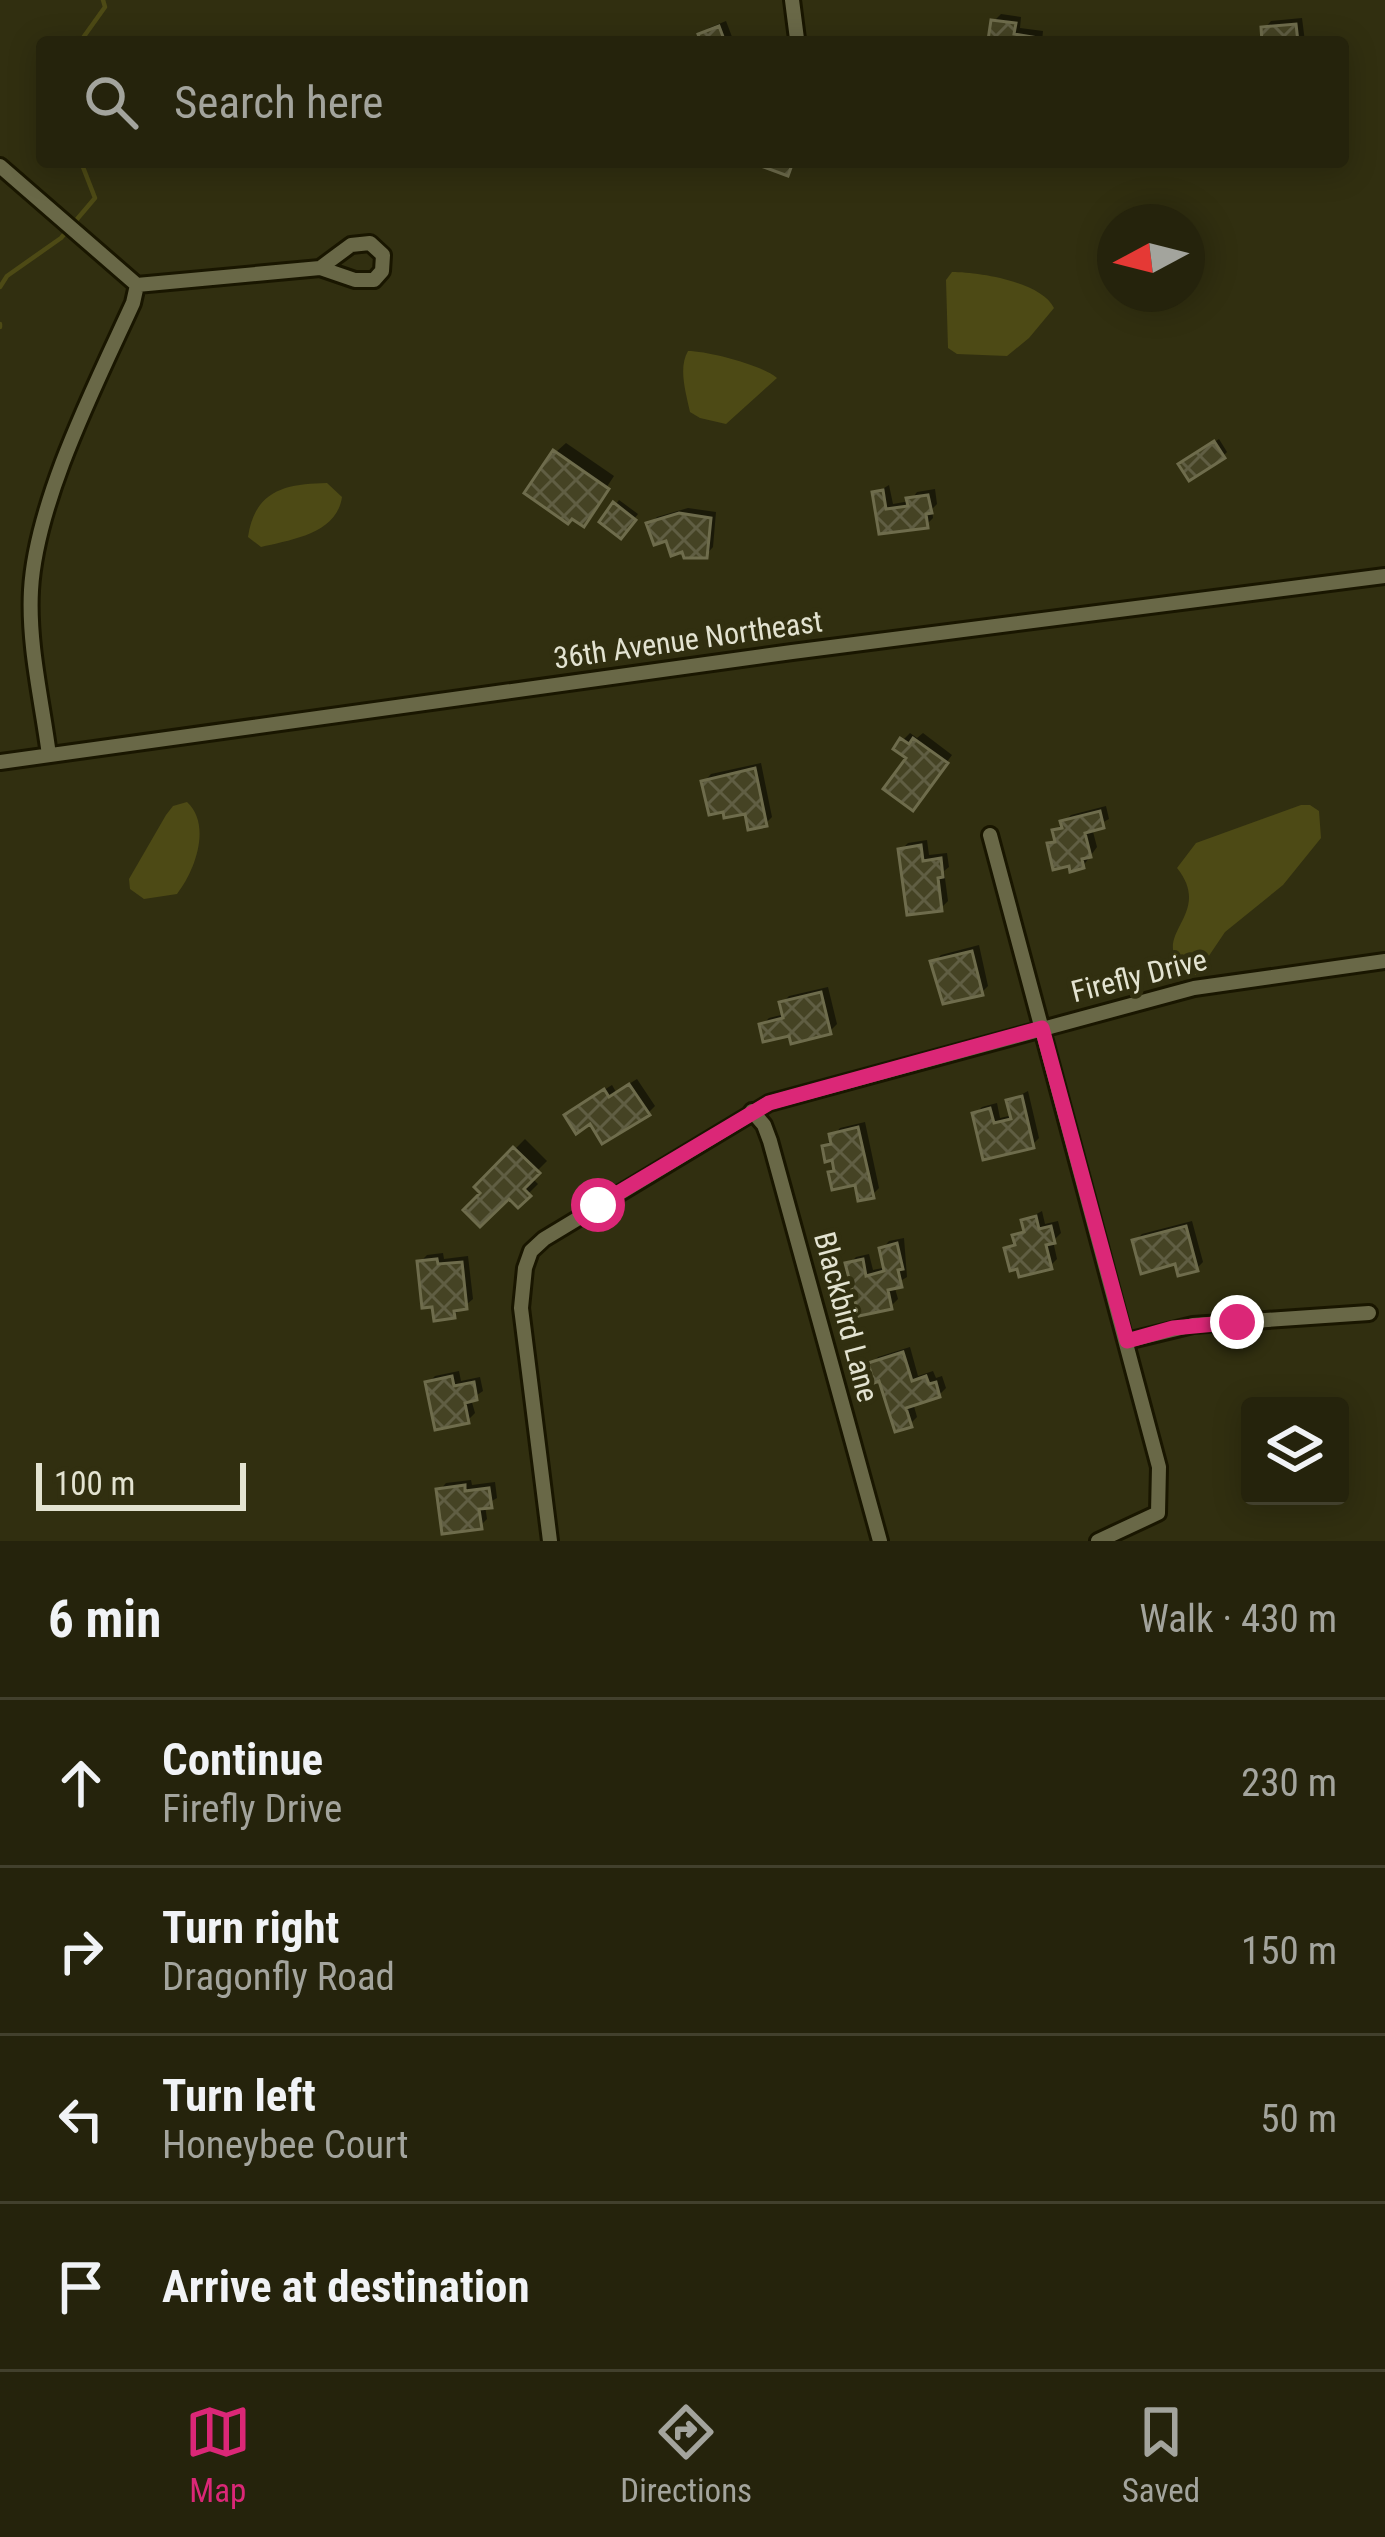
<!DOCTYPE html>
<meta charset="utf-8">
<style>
:root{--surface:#25230c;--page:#2d2b15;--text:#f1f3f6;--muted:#a3a49d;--line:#42402d;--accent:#db2777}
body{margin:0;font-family:"Roboto Condensed",sans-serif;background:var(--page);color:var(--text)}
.controls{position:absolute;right:36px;bottom:36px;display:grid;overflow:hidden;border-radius:12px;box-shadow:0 6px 30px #0003}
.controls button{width:108px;height:108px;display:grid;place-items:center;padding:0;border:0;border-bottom:3px solid var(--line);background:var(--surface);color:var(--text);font:60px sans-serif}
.compass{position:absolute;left:1097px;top:204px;width:108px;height:108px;border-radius:50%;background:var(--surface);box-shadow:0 6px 30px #0003;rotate:263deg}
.scale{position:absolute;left:36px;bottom:30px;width:210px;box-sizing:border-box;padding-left:12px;border:6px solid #e3e3d1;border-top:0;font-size:33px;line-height:42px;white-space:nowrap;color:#e3e3d1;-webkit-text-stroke:9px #312f10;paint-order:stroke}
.stop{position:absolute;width:36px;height:36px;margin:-27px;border:9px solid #db2777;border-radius:50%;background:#fff}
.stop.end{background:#db2777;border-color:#fff;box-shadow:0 3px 12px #0008}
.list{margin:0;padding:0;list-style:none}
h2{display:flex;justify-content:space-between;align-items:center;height:156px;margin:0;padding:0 48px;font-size:51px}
h2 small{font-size:39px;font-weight:400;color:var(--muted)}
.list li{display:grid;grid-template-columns:78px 1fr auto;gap:36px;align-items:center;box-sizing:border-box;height:168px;padding:0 48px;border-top:3px solid var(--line)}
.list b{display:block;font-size:45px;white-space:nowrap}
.list p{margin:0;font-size:39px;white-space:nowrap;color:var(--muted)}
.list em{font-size:39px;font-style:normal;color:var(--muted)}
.icon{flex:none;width:66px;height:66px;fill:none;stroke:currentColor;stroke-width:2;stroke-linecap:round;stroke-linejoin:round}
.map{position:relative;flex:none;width:1385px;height:1541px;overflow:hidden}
.search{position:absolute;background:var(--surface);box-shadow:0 6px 30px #0003;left:36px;right:36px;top:36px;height:132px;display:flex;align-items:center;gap:30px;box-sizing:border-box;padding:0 42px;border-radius:12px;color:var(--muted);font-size:45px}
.sheet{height:828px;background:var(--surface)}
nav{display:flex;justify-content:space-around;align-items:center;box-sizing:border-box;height:168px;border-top:3px solid var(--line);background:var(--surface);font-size:33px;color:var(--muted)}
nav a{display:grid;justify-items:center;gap:6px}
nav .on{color:var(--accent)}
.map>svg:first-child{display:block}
.water{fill:#4d4a15}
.shadow{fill:#0007}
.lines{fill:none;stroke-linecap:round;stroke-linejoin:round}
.stream{stroke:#4d4a15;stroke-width:4.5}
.building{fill:url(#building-cross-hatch);stroke:#6e6c4c;stroke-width:3}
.street-casing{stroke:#191600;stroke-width:20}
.street{stroke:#696847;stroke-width:14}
.route{stroke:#db2777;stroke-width:15}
.labels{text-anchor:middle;stroke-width:10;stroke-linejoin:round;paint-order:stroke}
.street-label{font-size:30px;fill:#e3e3d1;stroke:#312f10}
</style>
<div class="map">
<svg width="1385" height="1541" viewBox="0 0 1385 1541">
<defs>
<pattern id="building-cross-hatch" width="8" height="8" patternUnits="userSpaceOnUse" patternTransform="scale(3)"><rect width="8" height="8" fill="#454324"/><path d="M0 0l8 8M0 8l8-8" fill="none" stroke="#605e43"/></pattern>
</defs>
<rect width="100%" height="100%" fill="#312f10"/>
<path class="water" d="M952,272C979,272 1042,282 1054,308L1029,338L1007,356L957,354L948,348L946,280Z
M688,351C708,351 762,365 777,378L726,424L700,418L690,412C686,393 678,368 688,351Z
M327,483L342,497C337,534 290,540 261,547L248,537C255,489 287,484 327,483Z
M187,802C212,825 195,871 177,894L144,899L130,889L129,879L166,815L173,806Z
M1301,805H1310L1319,811L1321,838L1283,885L1225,932L1196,975H1191C1140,936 1217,918 1177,868L1196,843Z"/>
<path class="shadow" d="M1001,14L1021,17L1020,28L1043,31L1042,42H1001L994,21Z
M1302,18L1305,42H1264V29L1271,21Z
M726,21L734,42H705L702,35L709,28Z
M1219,439L1227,452L1223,456L1186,460Z
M566,443L614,476L587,517L556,452Z
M889,485L893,504L910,501L917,492L935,489L937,504L932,509L933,518L926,525L882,530L876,493Z
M619,500L638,514L621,535L603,521Z
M688,508L716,512L713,547L706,555L668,537L650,524L657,517Z
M910,733L917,738L923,733L952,755L919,800L903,740Z
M761,763L772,817L765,824L704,782L711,774Z
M1106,806L1109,819L1092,828L1097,847L1083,866L1050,844L1057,838L1055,831L1071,815Z
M927,840L929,855L947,853L949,867L944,871L948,901L941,908L901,850L908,843Z
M979,945L988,986L981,993L934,962L941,955Z
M828,987L837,1024L830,1031L791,1033L762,1025L769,1018L785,1014L782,1003L789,996Z
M637,1079L655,1106L648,1113L591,1120L575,1108L612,1085L616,1092Z
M1028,1091L1039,1138L1032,1145L975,1114L982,1107L997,1103L1000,1118L1013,1115L1009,1101Z
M865,1122L879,1188L872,1195L857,1181L831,1173L836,1168L834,1157L825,1147L840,1128Z
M525,1139L547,1161L531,1177L538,1184L518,1204L509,1195L484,1193L478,1187Z
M1042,1211L1045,1224L1058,1221L1061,1233L1053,1241L1057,1259L1050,1266L1008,1249L1026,1228L1024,1221Z
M1192,1221L1203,1262L1196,1269L1135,1241L1142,1234Z
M904,1238L907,1277L894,1285L898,1299L891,1306L849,1264L856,1257L869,1254L873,1270L887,1267L882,1249L889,1241Z
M443,1253L444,1259L468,1256L473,1299L454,1315L420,1262L427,1255Z
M910,1347L918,1376L933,1371L936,1378L942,1376L946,1388L939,1395L913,1403L917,1417L910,1424L871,1364L878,1357Z
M459,1371L461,1381L480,1377L483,1391L471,1399L475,1413L468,1420L428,1383L435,1376Z
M471,1480L472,1485L495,1482L497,1498L485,1505L487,1519L480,1526L439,1491L446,1483Z"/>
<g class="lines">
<path class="stream" d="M80,42L105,7L103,0
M0,287L7,276L61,238L95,198L81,162
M0,324V327"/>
</g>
<path class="building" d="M991,20L1016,23L1014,34L1038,38L1037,42L988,40Z
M1296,24L1298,42H1262L1261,27Z
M719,26L725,42H701L698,34Z
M750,162H793L788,176Z
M1214,441L1225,458L1189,481L1178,464Z
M553,450L609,489L584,527L572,519L568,524L524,493Z
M883,490L886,509L908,506L906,498L928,495L932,513L926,514L928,528L879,534L872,492Z
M613,502L636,520L621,539L599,522Z
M679,513L711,518L707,558H684L682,552L671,556L666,541L654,545L646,523Z
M900,738L909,744L913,738L948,763L913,811L883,789L906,758L893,749Z
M755,768L767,826L748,830L745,814L724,818L723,812L709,815L701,781Z
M1100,811L1104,828L1085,833L1091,857L1082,859L1084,868L1070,872L1069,866L1053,870L1047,843L1055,842L1052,830L1062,828L1060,821Z
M921,845L923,861L941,858L943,877L938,878L942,911L907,915L898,849Z
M972,951L983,995L943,1004L930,961Z
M821,992L831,1034L791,1044L789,1036L763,1042L759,1024L783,1018L779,1002Z
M629,1084L650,1115L602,1144L590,1124L576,1134L564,1115L604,1089L609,1097Z
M1022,1096L1034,1148L983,1160L972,1113L990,1108L994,1123L1011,1119L1006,1100Z
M858,1127L874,1198L858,1201L855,1185L832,1190L828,1172L834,1171L832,1160L825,1162L822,1146L831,1144L829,1134Z
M513,1147L540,1173L524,1189L531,1196L518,1208L509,1199L480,1227L463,1210L480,1193L474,1187Z
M1036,1216L1039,1229L1051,1226L1055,1243L1046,1245L1052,1269L1019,1277L1017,1269L1010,1271L1004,1248L1015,1245L1012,1235L1024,1232L1021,1220Z
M1186,1226L1198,1271L1178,1276L1175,1264L1141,1274L1132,1240Z
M897,1243L903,1269L898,1270L902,1287L888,1290L892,1309L859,1316L845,1263L863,1259L866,1276L884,1271L879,1248Z
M437,1259L438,1264L462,1262L467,1309L454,1311L455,1318L434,1321L432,1307L422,1308L417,1261Z
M903,1352L912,1381L926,1376L929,1384L936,1382L940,1397L906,1408L912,1427L895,1432L879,1381L874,1383L868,1363Z
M452,1376L454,1386L474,1382L477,1400L465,1403L469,1423L435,1430L425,1382Z
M465,1485V1491L489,1488L492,1508L479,1509L482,1529L442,1534L436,1489Z"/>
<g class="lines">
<defs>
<path id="street" d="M792,0L797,39
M0,166L137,285L320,268L355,280H374L382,271L383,255L370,243L351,245L320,268
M49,755C42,701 28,645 31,590C36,501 96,384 133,303L137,285
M0,762L792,652L1385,576
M990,835L1159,1467L1158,1513L1098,1541
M752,1111L764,1125L770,1141L880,1541
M1127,1341L1193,1325L1369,1313
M550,1541L521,1308L525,1268L531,1251L544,1239L769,1103L1194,988L1385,961"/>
</defs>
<use href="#street" class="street-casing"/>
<use href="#street" class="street"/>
</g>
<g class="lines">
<path class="route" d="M598,1205L769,1103L1042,1028L1127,1341L1173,1328L1237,1322"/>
</g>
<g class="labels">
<g class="street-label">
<text transform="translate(688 640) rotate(-8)" y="10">36th Avenue Northeast</text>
<text transform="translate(1139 976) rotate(-14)" y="10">Firefly Drive</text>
<text transform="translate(846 1317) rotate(75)" y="10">Blackbird Lane</text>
</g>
</g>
</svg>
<div class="controls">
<button><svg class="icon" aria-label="layers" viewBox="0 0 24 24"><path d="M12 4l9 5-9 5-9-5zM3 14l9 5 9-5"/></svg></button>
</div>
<svg class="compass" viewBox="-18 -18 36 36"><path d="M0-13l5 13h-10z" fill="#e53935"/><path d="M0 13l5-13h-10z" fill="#a3a49d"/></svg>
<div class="scale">100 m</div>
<div class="stop" style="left:598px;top:1205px"></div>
<div class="stop end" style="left:1237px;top:1322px"></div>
<div class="search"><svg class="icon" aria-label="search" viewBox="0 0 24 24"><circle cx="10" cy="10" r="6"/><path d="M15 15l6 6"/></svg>Search here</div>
</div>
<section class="sheet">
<h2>6 min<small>Walk · 430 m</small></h2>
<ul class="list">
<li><svg class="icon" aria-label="ahead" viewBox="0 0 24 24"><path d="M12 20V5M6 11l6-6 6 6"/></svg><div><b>Continue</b><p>Firefly Drive</p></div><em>230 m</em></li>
<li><svg class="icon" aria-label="right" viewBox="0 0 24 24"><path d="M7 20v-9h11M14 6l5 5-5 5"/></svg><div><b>Turn right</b><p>Dragonfly Road</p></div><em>150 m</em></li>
<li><svg class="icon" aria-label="left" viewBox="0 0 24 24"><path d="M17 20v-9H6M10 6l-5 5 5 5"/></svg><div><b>Turn left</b><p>Honeybee Court</p></div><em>50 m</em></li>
<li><svg class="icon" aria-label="arrive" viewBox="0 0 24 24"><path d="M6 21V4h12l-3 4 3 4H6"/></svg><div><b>Arrive at destination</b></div></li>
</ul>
</section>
<nav>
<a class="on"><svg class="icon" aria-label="map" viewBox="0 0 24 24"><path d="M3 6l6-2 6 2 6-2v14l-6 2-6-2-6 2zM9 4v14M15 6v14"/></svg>Map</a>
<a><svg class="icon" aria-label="directions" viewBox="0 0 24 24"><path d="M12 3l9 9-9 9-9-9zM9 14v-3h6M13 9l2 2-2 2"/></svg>Directions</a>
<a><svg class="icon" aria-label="saved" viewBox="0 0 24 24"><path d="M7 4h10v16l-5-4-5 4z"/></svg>Saved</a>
</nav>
